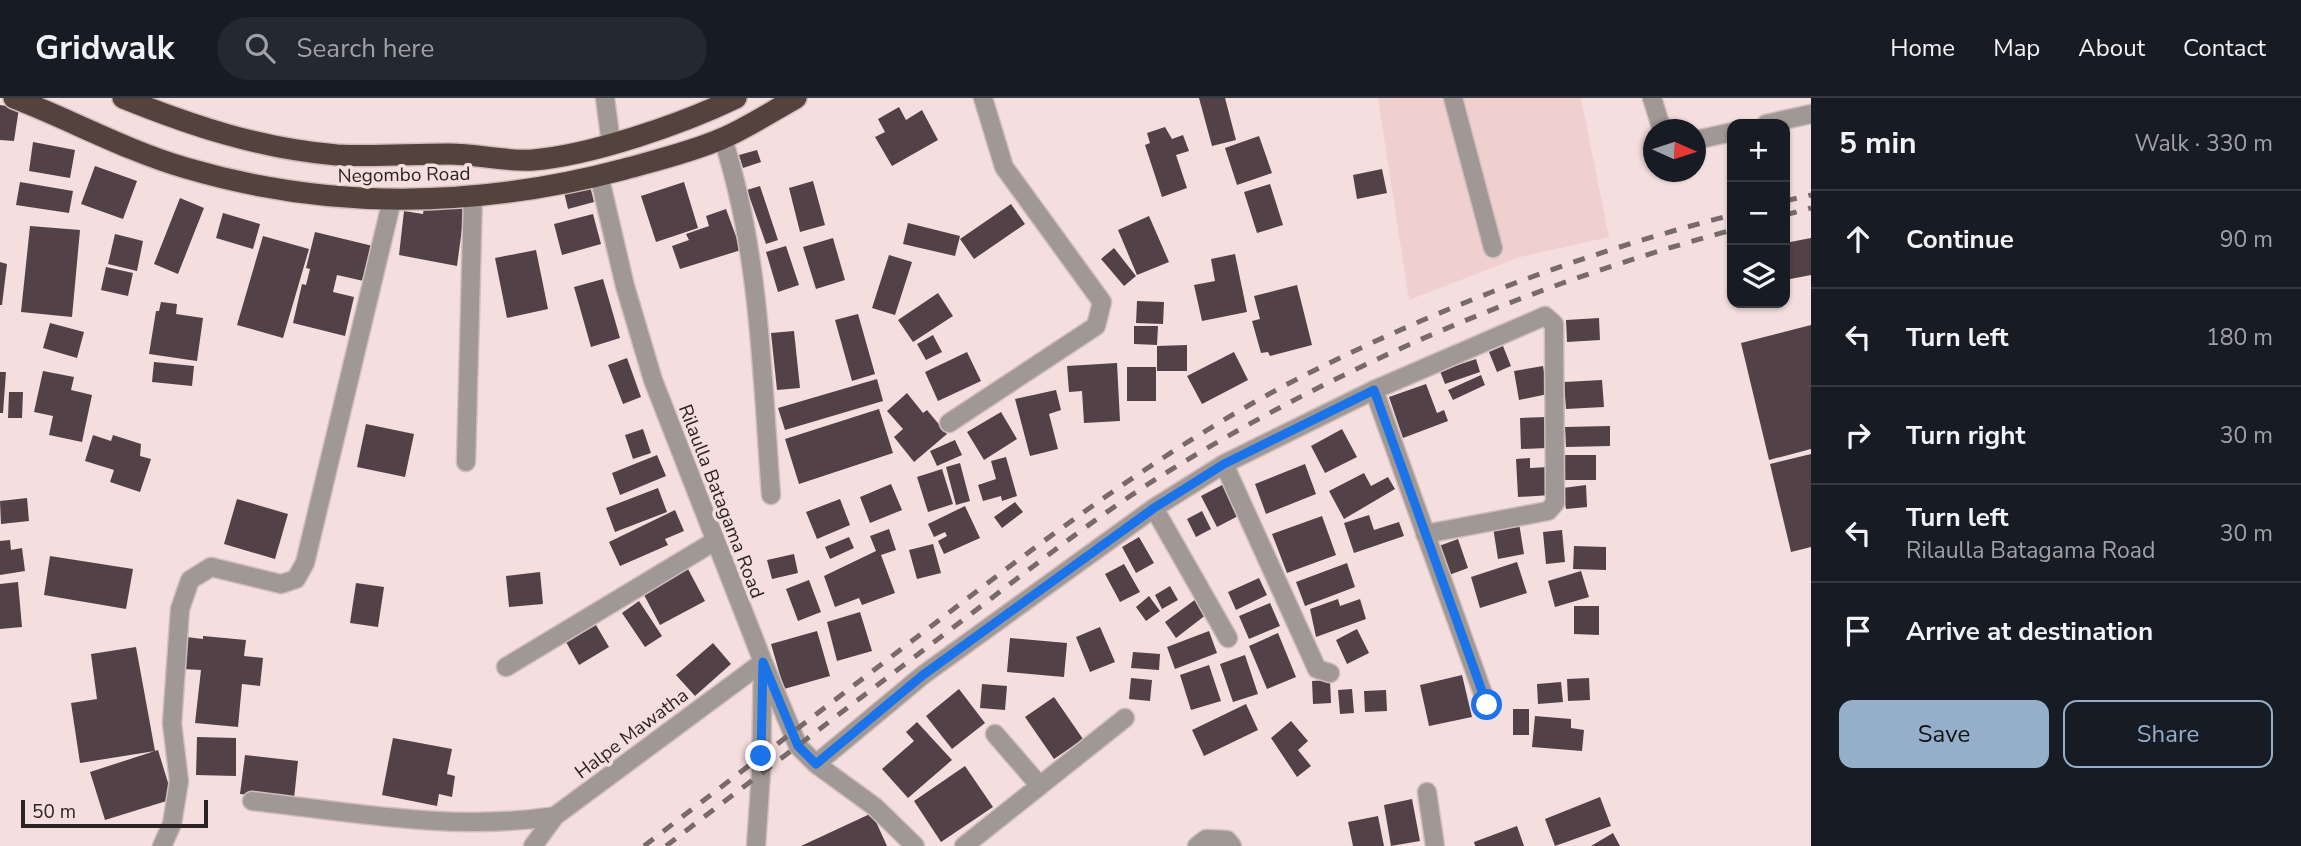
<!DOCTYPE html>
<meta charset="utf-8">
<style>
:root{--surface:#171b24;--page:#242831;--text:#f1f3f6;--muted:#9ea1a6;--line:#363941;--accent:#95aec9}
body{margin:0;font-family:"Nunito Sans",sans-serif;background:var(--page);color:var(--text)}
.controls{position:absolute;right:21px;top:21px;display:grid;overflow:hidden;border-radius:14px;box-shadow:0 2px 5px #0004}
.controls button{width:63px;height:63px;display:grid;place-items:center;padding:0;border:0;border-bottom:2px solid var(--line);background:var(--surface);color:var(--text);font:35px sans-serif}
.compass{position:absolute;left:1643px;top:21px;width:63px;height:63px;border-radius:50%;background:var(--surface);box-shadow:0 2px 5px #0004;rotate:93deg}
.scale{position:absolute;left:21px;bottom:18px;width:187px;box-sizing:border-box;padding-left:7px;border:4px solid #2c2424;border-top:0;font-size:19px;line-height:24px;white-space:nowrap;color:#2c2424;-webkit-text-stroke:5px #f5dede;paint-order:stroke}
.stop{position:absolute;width:21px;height:21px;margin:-16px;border:5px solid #1a73e8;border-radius:50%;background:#fff}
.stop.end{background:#1a73e8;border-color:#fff;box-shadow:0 2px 7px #0008}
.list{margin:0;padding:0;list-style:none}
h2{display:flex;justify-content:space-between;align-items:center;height:91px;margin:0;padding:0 28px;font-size:30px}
h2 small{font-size:23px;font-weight:400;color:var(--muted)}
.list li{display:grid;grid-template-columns:46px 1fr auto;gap:21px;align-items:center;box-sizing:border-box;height:98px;padding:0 28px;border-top:2px solid var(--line)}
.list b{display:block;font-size:26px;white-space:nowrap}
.list p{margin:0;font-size:23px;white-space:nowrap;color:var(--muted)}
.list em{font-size:23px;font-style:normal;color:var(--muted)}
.actions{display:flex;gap:14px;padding:21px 28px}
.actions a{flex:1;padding:16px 0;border:2px solid var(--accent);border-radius:14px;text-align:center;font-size:24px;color:var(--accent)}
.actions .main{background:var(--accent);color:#111}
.icon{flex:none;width:38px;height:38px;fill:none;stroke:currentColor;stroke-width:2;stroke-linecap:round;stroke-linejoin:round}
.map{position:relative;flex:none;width:1811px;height:748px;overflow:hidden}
header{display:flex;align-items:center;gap:42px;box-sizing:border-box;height:98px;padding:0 35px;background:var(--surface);border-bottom:2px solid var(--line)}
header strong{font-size:33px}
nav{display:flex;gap:38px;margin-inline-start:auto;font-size:24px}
.search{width:490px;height:63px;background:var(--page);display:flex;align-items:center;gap:18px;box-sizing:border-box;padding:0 24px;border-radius:38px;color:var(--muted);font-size:26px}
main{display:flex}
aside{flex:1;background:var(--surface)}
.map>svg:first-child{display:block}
.built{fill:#efd0cf}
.building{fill:#524248}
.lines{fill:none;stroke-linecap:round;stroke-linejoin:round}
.minor-casing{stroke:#d1bdbd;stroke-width:21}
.highway-casing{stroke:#d1bdbd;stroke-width:24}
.minor{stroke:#a09894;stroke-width:18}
.highway{stroke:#53433c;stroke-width:21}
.rail{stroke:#786a6a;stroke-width:5;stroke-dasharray:12 12;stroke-linecap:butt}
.route{stroke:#1a73e8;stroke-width:9}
.labels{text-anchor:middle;stroke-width:7;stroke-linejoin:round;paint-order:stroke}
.street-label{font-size:19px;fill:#2c2424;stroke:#f5dede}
</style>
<header>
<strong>Gridwalk</strong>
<div class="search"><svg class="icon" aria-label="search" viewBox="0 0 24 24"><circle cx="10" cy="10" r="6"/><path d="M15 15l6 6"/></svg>Search here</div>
<nav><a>Home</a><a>Map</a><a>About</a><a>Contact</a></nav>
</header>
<main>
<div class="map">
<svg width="1811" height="748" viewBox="0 0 1811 748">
<rect width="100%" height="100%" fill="#f5dede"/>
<path class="built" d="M1378,0H1581L1609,139L1520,159L1409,202Z"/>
<path class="building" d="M1199,0H1225L1236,42L1212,48Z
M0,7L19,10L14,43L0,42Z
M899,9L906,22L922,12L938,42L892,68L875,39L885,34L878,21Z
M1165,29L1172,41L1183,37L1189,53L1176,57L1187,90L1162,99L1145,47L1150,45L1147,35Z
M1259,38L1272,75L1237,87L1225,50Z
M33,44L75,52L70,80L29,73Z
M757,52L761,64L743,70L739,57Z
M95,68L137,83L123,121L81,106Z
M1382,71L1387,95L1357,101L1353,77Z
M813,83L825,127L800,134L789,90Z
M20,84L73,93L69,115L16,107Z
M684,84L698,130L656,144L641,98Z
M1270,86L1283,127L1257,135L1244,94Z
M590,88L594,104L568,111L564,94Z
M760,88L778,142L766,146L747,92Z
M180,100L204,110L178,176L154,166Z
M425,102L465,108L457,168L399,157L404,113L423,116Z
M1011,106L1025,126L974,161L960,141Z
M726,111L741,152L680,171L672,148L689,142L686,136L709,128L706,118Z
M223,115L260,126L253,151L216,140Z
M593,116L601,146L562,157L554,126Z
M1149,118L1169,164L1137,177L1118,132Z
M908,125L960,138L955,158L903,146Z
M30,128L80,132L72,219L21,214Z
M315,134L377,149L368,184L337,177L333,194L354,199L345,238L293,225L302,186L306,187L310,171L306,170Z
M115,136L143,143L137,173L108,166Z
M263,138L309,151L283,240L237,227Z
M833,140L845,182L816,191L803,149Z
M1811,140V177L1785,182V145Z
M786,148L799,187L778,194L766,154Z
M1114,150L1136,178L1124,188L1101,161Z
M536,152L548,211L507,220L495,160Z
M1235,156L1247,214L1202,223L1194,187L1215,183L1211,161Z
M889,157L912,164L895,217L872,210Z
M0,164L7,166L2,207H0Z
M106,169L133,175L128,198L101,192Z
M603,181L620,240L591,249L574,189Z
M1297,187L1312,247L1270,258L1268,254L1261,255L1252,223L1260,221L1254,198Z
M938,195L953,218L913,244L898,222Z
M1137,203L1164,204L1163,226L1136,225Z
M161,204L177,206L176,216L203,220L197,263L149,256L156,213H159Z
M858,216L875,276L852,283L835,222Z
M1599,220L1600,242L1567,244L1566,222Z
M50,225L84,234L77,260L43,250Z
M1811,227V351L1769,362L1741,245Z
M1134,228H1158L1157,247L1134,246Z
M794,233L800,290L777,292L771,235Z
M933,237L942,254L926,262L917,246Z
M1187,247V273H1157V248Z
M1503,248L1511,268L1497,274L1489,254Z
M967,254L981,283L938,303L925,274Z
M1234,254L1248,282L1202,306L1187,278Z
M627,260L641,299L623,306L608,267Z
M1476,261L1480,274L1445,286L1440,273Z
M154,264L194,268L192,288L152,284Z
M1117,265L1120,323L1084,325L1082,293L1069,294L1067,268Z
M1543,268L1548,296L1519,302L1514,273Z
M1127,269H1156V303H1127Z
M43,273L74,279L71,292L92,297L82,344L49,337L53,318L34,314Z
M0,274H6L3,315H0Z
M1481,277L1485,287L1453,302L1448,292Z
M877,281L883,303L785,332L778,310Z
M1602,282L1604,309L1566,311L1564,284Z
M1426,286L1437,315L1444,312L1448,323L1403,340L1389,299Z
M1056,292L1061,312L1049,316L1058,351L1030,358L1015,301Z
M9,294H23L22,320H8Z
M907,295L923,315L927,312L947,336L914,364L894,339L903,331L887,313Z
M879,311L893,355L799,386L785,341Z
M1001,314L1017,341L984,362L967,334Z
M1546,319L1547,350L1521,351L1520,320Z
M366,326L414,336L405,379L357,369Z
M1610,328V348L1566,349L1565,329Z
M643,331L651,355L633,361L625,337Z
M1342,331L1357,359L1325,375L1311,348Z
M93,337L111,343L113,337L141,346L140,358L151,361L140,394L110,384L114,372L85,363Z
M955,342L962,357L937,368L930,353Z
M1811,356V449L1791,454L1770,366Z
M657,357L666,378L620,397L612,375Z
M1563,357H1596V382H1563Z
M1006,359L1017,398L1002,403L1001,398L983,403L978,387L996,381L991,363Z
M1530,360V370L1549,369L1551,397L1518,399L1516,361Z
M960,365L970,403L956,407L946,369Z
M1305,366L1316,396L1266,416L1255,386Z
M942,371L953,406L928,414L917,379Z
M1364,375L1371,388L1388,379L1395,391L1344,421L1329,393Z
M891,386L902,412L870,425L860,399Z
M1224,386L1240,417L1217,429L1201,398Z
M1586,387L1587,409L1566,411L1563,390Z
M658,390L667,414L615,434L606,410Z
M27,400L29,423L1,426L0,403Z
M237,401L288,416L275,461L224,446Z
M840,401L850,427L817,441L806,414Z
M1015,404L1023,414L1002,430L994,419Z
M965,408L980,440L944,456L938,443L947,438L945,434L934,439L928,426Z
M675,412L684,433L665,441L668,447L620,468L609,444Z
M1202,413L1211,431L1196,439L1187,421Z
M1369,417L1374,432L1399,424L1404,438L1354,455L1344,425Z
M1322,418L1336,457L1287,475L1272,436Z
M1519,425L1524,456L1498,461L1493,429Z
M889,431L896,452L881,457L895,495L862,507L859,500L835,509L824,478L876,453L870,438Z
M1562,432L1565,464L1546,466L1543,434Z
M849,439L854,450L830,461L825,449Z
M1139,439L1154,465L1136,475L1122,449Z
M1458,441L1468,470L1449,477L1439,448Z
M10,442L11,452L22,450L25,473L0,477V443Z
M933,446L941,475L917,481L909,452Z
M1574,448L1606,449V472L1573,471Z
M794,456L798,475L772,481L767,462Z
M50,458L133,471L126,511L44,497Z
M1517,464L1527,495L1480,510L1471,479Z
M1347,465L1355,489L1305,508L1296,484Z
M1124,466L1140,494L1120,504L1105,476Z
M688,471L705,503L660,527L643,495Z
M1581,473L1589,499L1555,509L1548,483Z
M540,474L543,506L509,509L506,478Z
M1259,480L1267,497L1236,512L1228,494Z
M809,482L821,514L798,523L786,491Z
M18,484L22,529L0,531V486Z
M356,485L384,489L378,529L350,525Z
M1170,488L1178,502L1162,511L1155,497Z
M1149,498L1160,513L1146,523L1136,509Z
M1196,501L1207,516L1176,540L1165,524Z
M1338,501L1340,508L1360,501L1366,521L1316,539L1310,511Z
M639,503L662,538L645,549L622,515Z
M1270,505L1280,528L1249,541L1239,518Z
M1574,508H1599V537L1574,536Z
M860,514L872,553L837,563L827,524Z
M596,527L609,549L579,567L566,544Z
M1100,529L1115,564L1090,574L1076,539Z
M1357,531L1369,555L1347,566L1336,542Z
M817,533L830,578L784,591L771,546Z
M1209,533L1217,555L1175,571L1167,549Z
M1278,535L1296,579L1267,591L1249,548Z
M203,538L246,542L244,558L263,560L260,588L242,586L238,629L195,625L201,572L183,571L186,539L203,541Z
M1010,540L1067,545L1064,579L1007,574Z
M713,545L731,566L695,598L676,577Z
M136,549L155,653L80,665L71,605L97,601L91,556Z
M1133,554L1160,556L1159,572L1131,570Z
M1245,557L1258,596L1233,604L1220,566Z
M1209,567L1221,603L1191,612L1180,577Z
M1462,577L1472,619L1429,628L1420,587Z
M1131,580L1152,582L1150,603L1129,601Z
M1589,580L1590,602L1568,603L1567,581Z
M1330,582L1331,605L1313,606L1312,583Z
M1561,584L1563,604L1538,606L1537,586Z
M982,586L1007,588L1005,612L980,610Z
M959,591L985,625L952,651L926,618Z
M1352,591L1354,615L1340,616L1338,592Z
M1386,592L1387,613L1365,614L1364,593Z
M1054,599L1083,641L1054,661L1025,619Z
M1246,606L1258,632L1204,658L1192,632Z
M1513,611H1529V637H1513Z
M1535,618L1571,621V630L1584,632L1582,653L1532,649Z
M1291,623L1308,643L1298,652L1311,668L1297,679L1271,640Z
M917,624L952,662L908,700L882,671L914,643L906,634Z
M197,639L236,640V678L196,677Z
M393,640L452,651L447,676L455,678L452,699L439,696L437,708L382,697Z
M158,652L173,701L105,722L90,674Z
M245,657L298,663L294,701L240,696Z
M965,668L993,709L941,744L914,703Z
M1600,699L1611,728L1555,748L1545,721Z
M1412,701L1420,743L1391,748L1384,707Z
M872,715L887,748H801Z
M1378,718L1384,748H1353L1348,724Z
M1517,728L1524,748H1475L1474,744Z
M1613,735L1620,748H1591Z"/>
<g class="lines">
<defs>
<path id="minor" d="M605,0L611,45
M1453,0L1493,150
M1652,0L1662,32
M1766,26L1811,16
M723,41C760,155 762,278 771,397
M1696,42L1732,34
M599,77L625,188L653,282L763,564L761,675L756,748
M1374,292L1487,607
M949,325L1096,228L1102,204L1004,69L983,0
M466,364L473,97
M1224,366L1317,571L1330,575
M1154,410L1228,540
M506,569L715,443
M995,636L1040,688
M816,666L923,577L1154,410L1224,366L1374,292L1545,218L1554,226L1555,405L1548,413L1425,436
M1427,694L1435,748
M252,703C351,714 456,734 555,718
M162,748L172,726L179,683L172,625L180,511L190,482L211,469L281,486L296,481L305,465L392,102
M533,748L555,718L763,564L798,648L816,666L875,709L915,748
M964,748L1125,620
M1197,748L1206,741L1227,742L1232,748"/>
<path id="highway" d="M14,0C71,22 127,53 186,70C332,113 478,110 625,71C657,62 691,54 721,41C747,30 771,14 796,0
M123,0C192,28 262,51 337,57C375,59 411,56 449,56C477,56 506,64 533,62C592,57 682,26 736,0"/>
</defs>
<use href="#minor" class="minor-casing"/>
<use href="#highway" class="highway-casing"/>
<use href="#minor" class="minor"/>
<use href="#highway" class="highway"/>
<path class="rail" d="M1785,103L1811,97
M1785,117L1811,110
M644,748C742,673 840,598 938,523C1054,434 1172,345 1303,278C1440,209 1583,155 1732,117
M666,748C764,673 862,599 959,525C1030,471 1101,414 1177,368C1350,263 1537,185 1732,132"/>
</g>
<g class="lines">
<path class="route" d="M761,658L763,564L798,648L816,666L923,577L1154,410L1224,366L1374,292L1487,607"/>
</g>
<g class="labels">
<g class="street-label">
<text transform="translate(404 76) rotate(-1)" y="7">Negombo Road</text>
<text transform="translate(722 403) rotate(69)" y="7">Rilaulla Batagama Road</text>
<text transform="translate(631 635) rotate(-37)" y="7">Halpe Mawatha</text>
</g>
</g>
</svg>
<div class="controls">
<button>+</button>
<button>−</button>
<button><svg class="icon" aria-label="layers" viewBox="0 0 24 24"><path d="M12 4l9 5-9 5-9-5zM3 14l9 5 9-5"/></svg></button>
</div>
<svg class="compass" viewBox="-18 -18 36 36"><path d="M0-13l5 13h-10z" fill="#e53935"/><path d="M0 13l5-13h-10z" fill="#9ea1a6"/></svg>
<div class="scale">50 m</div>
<div class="stop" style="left:1487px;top:607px"></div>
<div class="stop end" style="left:761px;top:658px"></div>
</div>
<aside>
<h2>5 min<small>Walk · 330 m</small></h2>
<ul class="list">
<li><svg class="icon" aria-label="ahead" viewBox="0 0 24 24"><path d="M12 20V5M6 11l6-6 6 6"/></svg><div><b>Continue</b></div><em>90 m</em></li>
<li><svg class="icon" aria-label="left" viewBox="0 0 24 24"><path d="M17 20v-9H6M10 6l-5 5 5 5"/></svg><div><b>Turn left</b></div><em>180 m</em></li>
<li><svg class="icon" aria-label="right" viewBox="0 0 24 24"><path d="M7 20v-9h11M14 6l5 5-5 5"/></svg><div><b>Turn right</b></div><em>30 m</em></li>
<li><svg class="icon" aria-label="left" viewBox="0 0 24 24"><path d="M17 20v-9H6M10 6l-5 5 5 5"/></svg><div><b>Turn left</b><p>Rilaulla Batagama Road</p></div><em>30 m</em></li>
<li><svg class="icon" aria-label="arrive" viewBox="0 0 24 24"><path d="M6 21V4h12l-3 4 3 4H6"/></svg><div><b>Arrive at destination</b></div></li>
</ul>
<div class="actions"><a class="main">Save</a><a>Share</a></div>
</aside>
</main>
